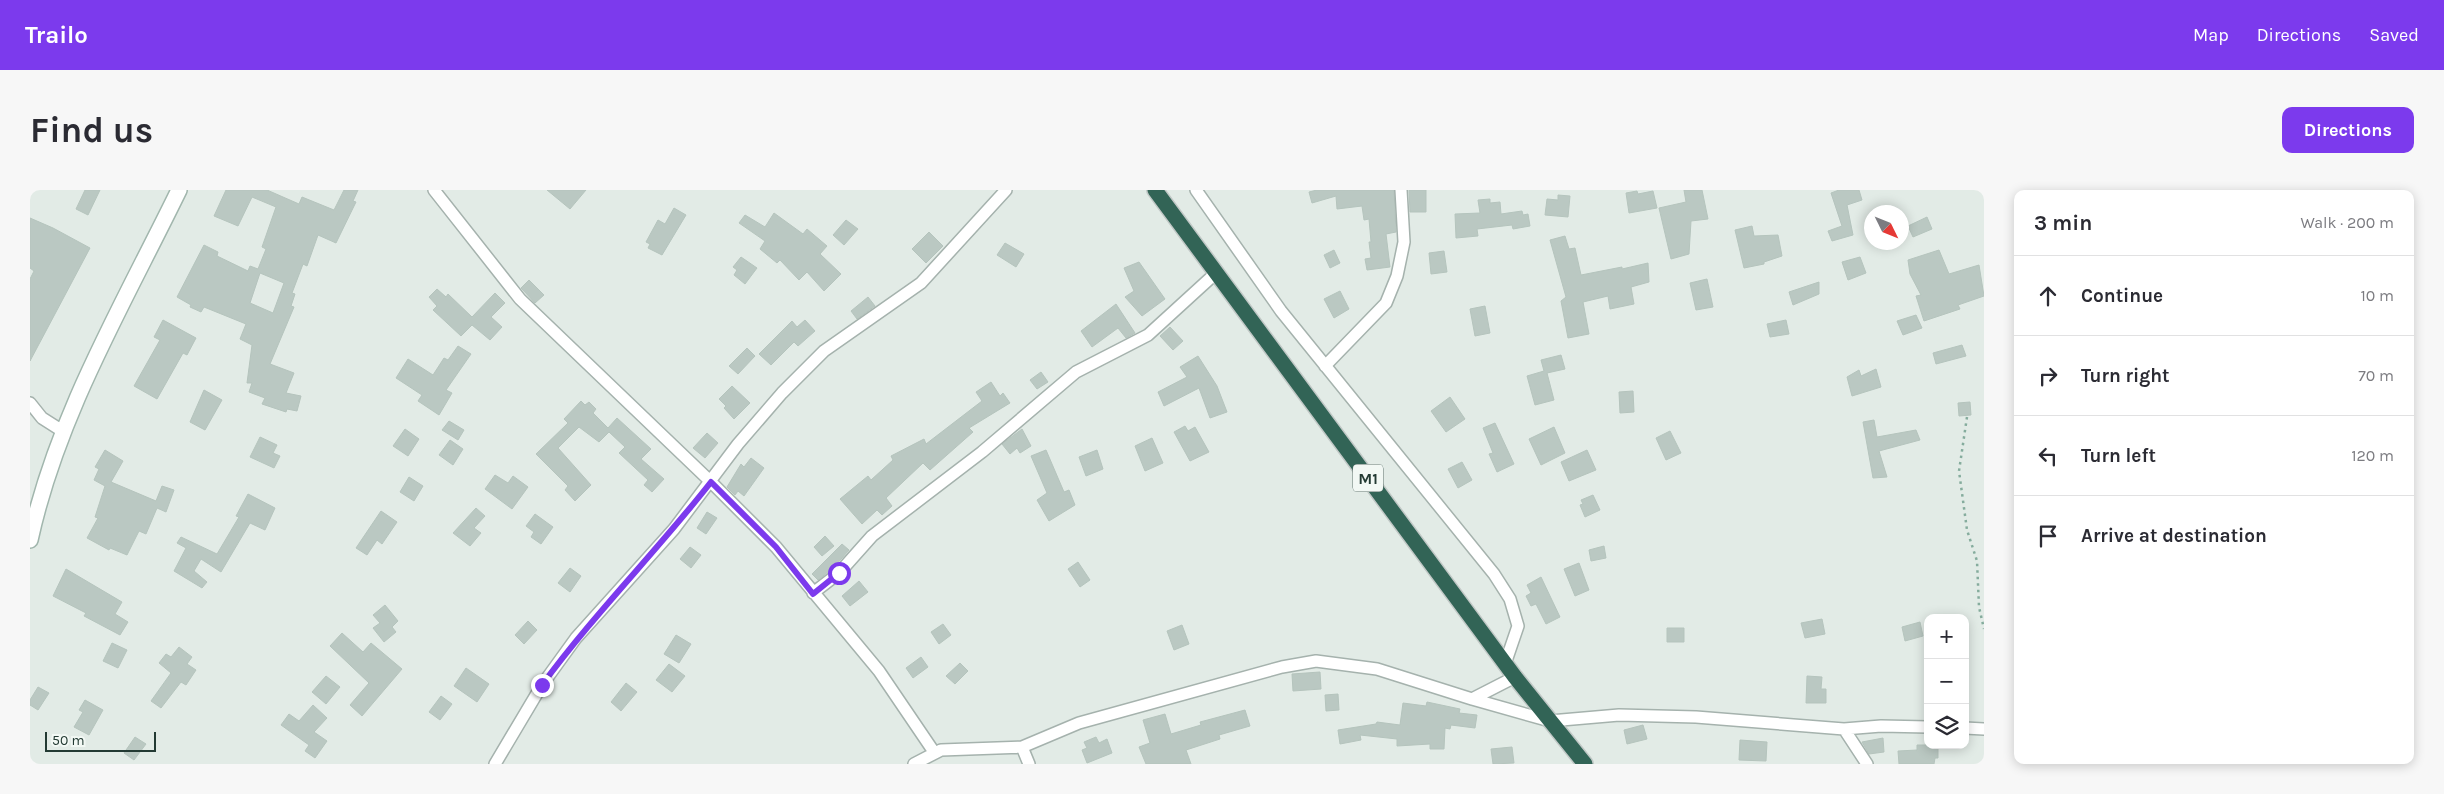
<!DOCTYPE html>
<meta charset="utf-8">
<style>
:root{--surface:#fff;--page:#f7f7f7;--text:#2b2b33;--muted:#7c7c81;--line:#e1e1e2;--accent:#7c3aed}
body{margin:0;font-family:Karla,sans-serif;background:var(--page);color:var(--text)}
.controls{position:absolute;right:15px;bottom:15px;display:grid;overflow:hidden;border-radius:10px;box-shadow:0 2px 12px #0003}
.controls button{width:45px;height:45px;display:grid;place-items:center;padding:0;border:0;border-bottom:1px solid var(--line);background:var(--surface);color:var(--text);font:25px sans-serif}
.compass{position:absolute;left:1834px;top:15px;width:45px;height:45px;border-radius:50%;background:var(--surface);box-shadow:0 2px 12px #0003;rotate:133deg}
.scale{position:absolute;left:15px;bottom:12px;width:111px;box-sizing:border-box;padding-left:5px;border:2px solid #233a33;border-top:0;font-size:14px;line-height:18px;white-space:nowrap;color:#233a33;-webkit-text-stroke:4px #f2f8f4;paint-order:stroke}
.stop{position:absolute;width:15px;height:15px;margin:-11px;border:4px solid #7c3aed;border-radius:50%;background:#fff}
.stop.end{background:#7c3aed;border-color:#fff;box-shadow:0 1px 5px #0008}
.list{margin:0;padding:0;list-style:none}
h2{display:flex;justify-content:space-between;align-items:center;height:65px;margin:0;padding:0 20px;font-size:21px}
h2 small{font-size:16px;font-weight:400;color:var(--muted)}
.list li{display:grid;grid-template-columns:32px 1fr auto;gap:15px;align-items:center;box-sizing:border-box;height:80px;padding:0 20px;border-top:1px solid var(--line)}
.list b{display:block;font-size:19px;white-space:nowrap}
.list em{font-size:16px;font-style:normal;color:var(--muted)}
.icon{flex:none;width:28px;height:28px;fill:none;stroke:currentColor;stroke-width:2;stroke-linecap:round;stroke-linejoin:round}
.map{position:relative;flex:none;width:1954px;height:574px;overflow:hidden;border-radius:10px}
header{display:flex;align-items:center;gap:30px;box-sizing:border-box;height:70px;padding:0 25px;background:var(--accent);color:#fff}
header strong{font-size:24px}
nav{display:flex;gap:28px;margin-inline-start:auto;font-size:18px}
.intro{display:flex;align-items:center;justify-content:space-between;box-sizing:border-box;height:120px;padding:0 30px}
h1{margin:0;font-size:35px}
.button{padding:12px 22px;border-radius:10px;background:var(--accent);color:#fff;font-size:18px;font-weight:700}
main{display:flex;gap:30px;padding:0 30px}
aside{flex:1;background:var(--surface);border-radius:10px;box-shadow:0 2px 12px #0003}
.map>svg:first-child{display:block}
.building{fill:#bac8c2;stroke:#b5c4bd;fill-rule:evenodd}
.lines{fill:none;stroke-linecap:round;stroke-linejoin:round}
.street-casing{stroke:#a5b2ad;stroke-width:14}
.secondary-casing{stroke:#a1b6ad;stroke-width:18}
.highway-casing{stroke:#c1c8c6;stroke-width:18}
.path{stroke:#85ac9d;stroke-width:2.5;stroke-dasharray:2.5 4;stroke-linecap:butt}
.street{stroke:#fff;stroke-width:11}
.secondary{stroke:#fff;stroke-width:15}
.highway{stroke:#326456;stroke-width:15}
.route{stroke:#7c3aed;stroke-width:6}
.labels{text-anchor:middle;stroke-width:5;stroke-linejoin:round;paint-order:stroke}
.shield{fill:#f2f8f4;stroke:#61736d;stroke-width:1}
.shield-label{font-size:16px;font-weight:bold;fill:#233a33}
</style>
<header>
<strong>Trailo</strong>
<nav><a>Map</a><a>Directions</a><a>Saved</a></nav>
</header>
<div class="intro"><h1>Find us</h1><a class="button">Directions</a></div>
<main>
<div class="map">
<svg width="1954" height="574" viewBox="0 0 1954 574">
<rect width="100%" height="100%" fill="#e2ebe6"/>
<path class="building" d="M55,0H70L58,25L46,19Z
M196,0H237L269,14L272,7L304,20L314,0H328L323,11L326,12L306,53L288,45L277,76L273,74L262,103L265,104L261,116L264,117L240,174L264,183L256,203L271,206L267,221L257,219L256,222L232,214L235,208L219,202L222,193H217L222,155L210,149L216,134L174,117L171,122L160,117L161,115L147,107L174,55L188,62L187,66L218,81L220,76L228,79L236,59L232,57L246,17L222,7L208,36L184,26ZM230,83L254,93L243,123L220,113Z
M517,0H556L540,19Z
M1287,0H1364L1366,42L1356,44L1360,77L1337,80L1335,69L1341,68L1339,52H1341L1339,29L1334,30L1332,16L1307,19L1306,6L1282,13L1279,2Z
M1379,0H1396V22H1380Z
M1654,0H1672L1678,29L1661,31L1659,64L1641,69L1629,18L1656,12Z
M1809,0H1829L1832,10L1817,15L1823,45L1802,51L1798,41L1812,36L1801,3Z
M1607,1L1608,4L1623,1L1627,18L1599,23L1596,3Z
M1528,5L1540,6L1538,27L1515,25L1517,9L1528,10Z
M1460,9V13L1470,12L1471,24L1492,21L1493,25L1498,24L1500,36L1483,39L1482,35L1447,39L1448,46L1426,48L1425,24L1450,23L1448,10Z
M644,18L656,25L632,65L618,58L620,54L616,52L628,30L635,34Z
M744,23L773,44L777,39L797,56L790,64L811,84L794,101L777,82L769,90L750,70L747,73L730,59L735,51L709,33L715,25L735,37Z
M1897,27L1902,39L1883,47L1878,36Z
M0,28L23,38L60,58L0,171V89L4,81L0,78Z
M816,30L828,39L814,55L803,45Z
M1722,36L1724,46L1748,45L1752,66L1734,72V74L1714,78L1705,40Z
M899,42L913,56L896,73L882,59Z
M1535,46L1539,59L1545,58L1551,85L1592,77V79L1618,73L1619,92L1601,97L1604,114L1580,119L1578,106L1553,112L1559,144L1538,148L1531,111L1536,107L1520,50Z
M975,53L994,64L986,77L967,65Z
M1304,60L1310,73L1300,78L1294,65Z
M1909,60L1919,84L1949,75L1954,106L1928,115L1930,119L1894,131L1886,106L1891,105L1880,84L1878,70Z
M1414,61L1417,82L1401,84L1399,63Z
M711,67L727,78L715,94L704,85L707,80L703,77Z
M1830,67L1836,83L1818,90L1812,72Z
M1109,72L1135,109L1112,126L1095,107L1104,101L1094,78Z
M1677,89L1683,117L1666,120L1660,93Z
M499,90L514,105L505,113L491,98Z
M1789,92V104L1763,115L1759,102Z
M407,99L416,107L418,104L442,127L465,103L475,113L461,127L472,137L460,150L442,135L431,146L403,120L407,116L399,107Z
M1310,101L1319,119L1304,128L1294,109Z
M838,107L845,116L827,129L821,121Z
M1086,114L1105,143L1096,148L1088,138L1062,157L1051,141Z
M1455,116L1460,143L1445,146L1440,119Z
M1886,125L1892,138L1873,145L1867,131Z
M133,130L166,148L157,165L153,163L127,209L104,196L130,150L124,147Z
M775,130L785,141L768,156L764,152L741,175L729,164L762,131L767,137Z
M1756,130L1759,144L1740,147L1737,134Z
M1140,137L1153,151L1143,160L1130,146Z
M1932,155L1936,166L1906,174L1903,163Z
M428,156L441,164L416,200L422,203L409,225L388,211L392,205L366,188L378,169L403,185L414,168L418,170Z
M717,158L725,166L708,184L699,176Z
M1531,165L1535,179L1517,183L1524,210L1505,215L1497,186L1514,181L1511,170Z
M1168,166L1187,196L1197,222L1180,228L1169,198L1134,216L1128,202L1157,187L1150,177Z
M1846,179L1851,197L1822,206L1817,187L1829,180L1831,186Z
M1011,182L1018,192L1007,199L1000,190Z
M961,192L970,206L973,203L980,213L939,238L943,242L900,280L893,273L856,308L862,316L852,325L847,320L832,334L810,309L838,286L841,290L863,270L861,266L894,249L896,254L952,211L946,202Z
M702,196L720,213L704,229L694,218L696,216L689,209Z
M174,200L192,210L175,240L160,232Z
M1603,201L1604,222L1590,223L1589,202Z
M1420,207L1435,229L1416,242L1401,221Z
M551,211L555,215L559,212L566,219L563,223L578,238L587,228L621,259L611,269L634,289L622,302L614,295L618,290L589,263L595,257L579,242L569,252L549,237L528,258L561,295L545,311L535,300L538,296L506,264L538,233L534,229Z
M1940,212L1941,225L1929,226L1928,213Z
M1844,230L1847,247L1886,240L1890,250L1849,261L1857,287L1843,288L1833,232Z
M419,231L434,240L428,250L412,240Z
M1465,233L1484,274L1467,282L1459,264L1463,263L1453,238Z
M1155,236L1158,241L1165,237L1179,262L1160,271L1144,242Z
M1524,237L1535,263L1511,275L1499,249Z
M375,239L389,249L378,266L363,256Z
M992,239L1001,256L990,263L987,258L980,264L972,254Z
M1640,241L1651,263L1636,270L1626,248Z
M677,243L688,253L675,268L663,258Z
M230,247L247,255L243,263L250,266L244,278L220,267Z
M1122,248L1133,273L1115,281L1105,256Z
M420,250L433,259L423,275L409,265Z
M75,260L93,271L81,292L126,311L132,296L144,300L136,322L127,318L116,344L109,341L97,365L80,358L79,360L57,348L68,328L65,327L75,296L64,290L69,279L65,277Z
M1016,260L1034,302L1039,300L1045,315L1019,331L1007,310L1017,303L1001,266Z
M1067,260L1073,279L1056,286L1049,267Z
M1557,260L1566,280L1539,291L1531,272Z
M721,268L734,278L714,306L708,301L705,305L697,297L711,274L714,277Z
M1432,272L1442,290L1428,298L1418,279Z
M465,285L478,293L483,286L498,297L482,319L455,299Z
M379,287L393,296L384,311L370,302Z
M218,304L245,318L235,340L220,333L191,382L171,369L164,381L177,392L172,398L144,381L156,358L147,353L151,347L187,364L209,327L206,326Z
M1563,305L1570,320L1555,327L1550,315L1553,314L1551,310Z
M446,318L455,326L444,338L451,343L440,356L423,343Z
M351,321L367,332L352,354L347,350L337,365L326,358Z
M677,322L687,328L676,344L667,338Z
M505,324L523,337L511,354L501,347L504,342L496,336Z
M795,346L804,356L792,366L784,357Z
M812,354L819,360L804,377L788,390L782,384Z
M1574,356L1576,368L1561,371L1559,360Z
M660,357L671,365L661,378L650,369Z
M1048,372L1060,390L1050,397L1038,379Z
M1549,373L1559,400L1545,406L1534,379Z
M540,378L551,386L540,402L528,393Z
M36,379L92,412L85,424L98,432L90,445L54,426L56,423L23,406Z
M1511,387L1530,427L1516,434L1506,414L1501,416L1496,406L1501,403L1497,395Z
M829,391L838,402L820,416L812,406Z
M355,415L368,431L362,437L366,442L354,452L343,438L350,433L343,425Z
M1792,429L1795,444L1775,448L1771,433Z
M498,431L507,440L494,454L485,445Z
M1890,432L1893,446L1875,451L1872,437Z
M913,434L921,445L909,454L901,442Z
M1152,435L1159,454L1144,460L1137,441Z
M1637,438H1654V452H1637Z
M312,443L333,462L341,453L372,479L332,526L320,515L339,493L300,456Z
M646,445L661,454L649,473L634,464Z
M82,453L97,460L88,478L73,471Z
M149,457L162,467L157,474L166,480L156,495L151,492L131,518L121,511L141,483L129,473L136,464L141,467Z
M891,467L898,477L883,488L876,478Z
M930,473L938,481L925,494L916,486Z
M639,474L655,486L642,502L626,490Z
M436,478L459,494L447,512L424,496Z
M1290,482L1291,499L1263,501L1262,484Z
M296,486L310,497L296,514L282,502Z
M1777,486L1792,487L1791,499H1796V513H1776Z
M596,493L607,502L591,521L581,512Z
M8,497L19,503L8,520L0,515V510Z
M1308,504L1309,520L1296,521L1295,505Z
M411,506L422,514L410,530L399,522Z
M55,510L73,520L59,545L44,537L53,522L49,520Z
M1397,512L1430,519L1429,523L1447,525L1445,538L1421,535L1420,539L1415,538L1414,559H1400V554L1367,556V549L1330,545L1331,550L1310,554L1308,540L1346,534L1347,532L1370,535L1373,513L1396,516Z
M283,515L297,528L284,542L297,551L285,568L275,561L279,555L251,535L259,524L269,531Z
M1215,520L1220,536L1189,545L1190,549L1156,560L1161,574H1116L1109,557L1120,553L1113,530L1135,524L1141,544L1171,535L1170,532Z
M1613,535L1617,549L1597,554L1594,540Z
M105,547L116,554L104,570L94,563Z
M1066,547L1069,553L1077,549L1082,563L1057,573L1052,560L1057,558L1054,552Z
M1853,548L1854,562L1839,564L1832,552Z
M1710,550L1737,552L1736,571L1709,570Z
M1887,555H1908V568H1905L1904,574H1869L1868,561L1887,560Z
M1482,557L1484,573L1463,574L1461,559Z"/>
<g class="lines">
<defs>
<path id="street" d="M404,0L490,109L681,292L746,357L849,481L904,562
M1166,0L1251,121L1464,384L1480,409L1488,436L1475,474
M1295,176L1356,113L1367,86L1374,52L1371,0
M0,213L12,228L34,242
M783,403L809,383L842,346L952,262L1046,182L1118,145L1187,82
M1442,509L1520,531L1589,525L1666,527L1814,539L1851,536L1898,537
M1935,538L1954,539
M1814,539L1837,574
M992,557L999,574
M465,574L512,495L546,448L644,339L708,254L752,203L794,161L891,93L976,0
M884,574L911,560L992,557L1049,533L1252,477L1286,471L1347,479L1442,509L1485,487"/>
<path id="secondary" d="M0,350C27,226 94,113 149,0"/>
<path id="highway" d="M1125,0L1485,487L1555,574"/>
</defs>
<use href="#street" class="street-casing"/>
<use href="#secondary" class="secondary-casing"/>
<use href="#highway" class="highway-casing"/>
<path class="path" d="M1937,227L1929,281L1937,340L1947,371L1949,417L1954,439"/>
<use href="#street" class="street"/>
<use href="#secondary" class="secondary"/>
<use href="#highway" class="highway"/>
</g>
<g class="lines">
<path class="route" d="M512,495C564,424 627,361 681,292L746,357L783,404L809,383"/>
</g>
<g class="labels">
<rect class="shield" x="1323" y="274.5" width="30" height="27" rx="4"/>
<g class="shield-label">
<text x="1338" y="294">M1</text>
</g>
</g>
</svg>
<div class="controls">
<button>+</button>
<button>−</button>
<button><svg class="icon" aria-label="layers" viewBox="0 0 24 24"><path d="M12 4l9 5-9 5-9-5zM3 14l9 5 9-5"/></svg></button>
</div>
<svg class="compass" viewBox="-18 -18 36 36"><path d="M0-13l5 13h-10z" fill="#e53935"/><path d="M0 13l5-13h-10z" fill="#7c7c81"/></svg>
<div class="scale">50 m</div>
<div class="stop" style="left:809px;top:383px"></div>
<div class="stop end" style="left:512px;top:495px"></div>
</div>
<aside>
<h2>3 min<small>Walk · 200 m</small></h2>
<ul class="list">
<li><svg class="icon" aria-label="ahead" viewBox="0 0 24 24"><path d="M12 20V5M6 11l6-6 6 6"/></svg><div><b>Continue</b></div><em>10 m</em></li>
<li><svg class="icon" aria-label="right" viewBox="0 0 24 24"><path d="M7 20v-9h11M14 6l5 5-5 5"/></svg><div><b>Turn right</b></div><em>70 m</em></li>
<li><svg class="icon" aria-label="left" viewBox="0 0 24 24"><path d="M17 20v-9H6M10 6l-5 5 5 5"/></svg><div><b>Turn left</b></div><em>120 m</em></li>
<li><svg class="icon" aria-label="arrive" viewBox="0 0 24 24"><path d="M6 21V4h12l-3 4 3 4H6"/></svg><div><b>Arrive at destination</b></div></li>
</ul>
</aside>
</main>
